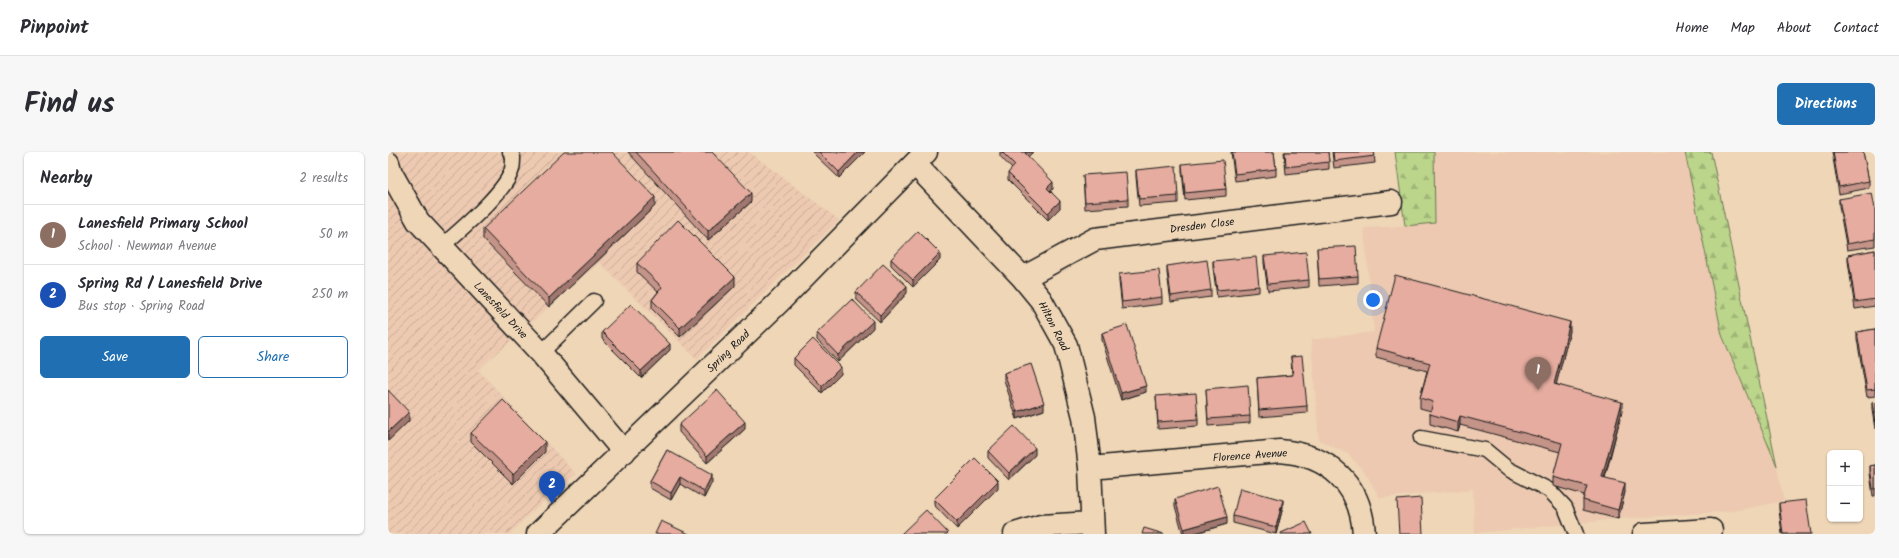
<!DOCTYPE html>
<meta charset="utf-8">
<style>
:root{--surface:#fff;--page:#f7f7f7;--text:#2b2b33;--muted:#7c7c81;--line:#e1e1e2;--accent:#1f6fb2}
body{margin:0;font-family:Kalam,sans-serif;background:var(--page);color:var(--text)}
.controls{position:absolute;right:12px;bottom:12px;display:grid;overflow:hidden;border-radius:6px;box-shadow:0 1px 3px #0004}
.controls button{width:36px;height:36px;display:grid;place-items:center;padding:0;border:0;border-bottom:1px solid var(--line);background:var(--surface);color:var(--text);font:20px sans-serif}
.you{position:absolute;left:985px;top:148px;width:14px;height:14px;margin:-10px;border:3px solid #fff;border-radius:50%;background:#1a73e8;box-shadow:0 0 0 6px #1a73e833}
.badge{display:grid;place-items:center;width:26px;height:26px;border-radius:50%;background:var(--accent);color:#fff;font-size:13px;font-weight:700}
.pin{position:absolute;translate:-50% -33px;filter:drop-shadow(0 1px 2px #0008)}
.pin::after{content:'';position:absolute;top:21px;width:14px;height:12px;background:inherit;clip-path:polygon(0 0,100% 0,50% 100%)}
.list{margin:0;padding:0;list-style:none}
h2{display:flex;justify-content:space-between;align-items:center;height:52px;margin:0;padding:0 16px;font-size:17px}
h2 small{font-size:13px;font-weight:400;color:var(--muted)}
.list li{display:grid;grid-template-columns:26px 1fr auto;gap:12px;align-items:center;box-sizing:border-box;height:60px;padding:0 16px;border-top:1px solid var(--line)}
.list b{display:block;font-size:15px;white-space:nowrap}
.list p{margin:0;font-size:13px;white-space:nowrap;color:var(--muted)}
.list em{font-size:13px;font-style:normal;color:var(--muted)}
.actions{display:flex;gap:8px;padding:12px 16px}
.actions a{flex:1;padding:9px 0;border:1px solid var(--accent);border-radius:6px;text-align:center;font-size:14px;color:var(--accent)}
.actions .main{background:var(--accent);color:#fff}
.map{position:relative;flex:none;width:1487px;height:382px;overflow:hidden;border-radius:6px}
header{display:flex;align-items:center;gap:24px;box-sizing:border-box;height:56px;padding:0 20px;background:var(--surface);border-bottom:1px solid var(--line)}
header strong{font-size:19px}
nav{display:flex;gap:22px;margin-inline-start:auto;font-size:14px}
.intro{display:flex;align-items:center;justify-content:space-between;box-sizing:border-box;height:96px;padding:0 24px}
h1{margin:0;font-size:28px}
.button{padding:10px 18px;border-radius:6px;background:var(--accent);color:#fff;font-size:14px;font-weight:700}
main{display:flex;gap:24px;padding:0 24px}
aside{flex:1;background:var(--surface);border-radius:6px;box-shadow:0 1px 3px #0004}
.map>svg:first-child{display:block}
.built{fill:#ecc9b0}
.industrial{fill:url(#industrial-furrows)}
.forest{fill:url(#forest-firs);stroke:#6c7854}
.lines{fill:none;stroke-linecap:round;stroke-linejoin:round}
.service-casing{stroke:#1c1c1c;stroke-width:17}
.minor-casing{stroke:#1c1c1c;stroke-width:25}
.primary-casing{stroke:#1c1c1c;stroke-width:25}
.service{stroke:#efd6b7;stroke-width:14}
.minor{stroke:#efd6b7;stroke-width:22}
.primary{stroke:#efd6b7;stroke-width:22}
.wall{fill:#c59489;stroke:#1c1c1c}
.shaded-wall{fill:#a0786f;stroke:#1c1c1c}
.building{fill:#e5ac9f;stroke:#1c1c1c}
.labels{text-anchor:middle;stroke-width:4;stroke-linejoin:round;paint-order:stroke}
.street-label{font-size:11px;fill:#1c1c1c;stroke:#efd6b7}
</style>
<header>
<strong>Pinpoint</strong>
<nav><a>Home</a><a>Map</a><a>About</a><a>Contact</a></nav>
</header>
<div class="intro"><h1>Find us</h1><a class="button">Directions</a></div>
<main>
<aside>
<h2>Nearby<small>2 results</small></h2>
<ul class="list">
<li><span class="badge" style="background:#8d6e63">1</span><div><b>Lanesfield Primary School</b><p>School · Newman Avenue</p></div><em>50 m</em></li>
<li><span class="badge" style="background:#1a4fb4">2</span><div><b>Spring Rd / Lanesfield Drive</b><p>Bus stop · Spring Road</p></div><em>250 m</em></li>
</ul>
<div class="actions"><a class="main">Save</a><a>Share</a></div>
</aside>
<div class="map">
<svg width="1487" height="382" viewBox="0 0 1487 382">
<defs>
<pattern id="industrial-furrows" width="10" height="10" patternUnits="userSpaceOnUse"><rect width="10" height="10" fill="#ecc9b0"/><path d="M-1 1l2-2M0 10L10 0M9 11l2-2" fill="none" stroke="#caac97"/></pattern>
<pattern id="forest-firs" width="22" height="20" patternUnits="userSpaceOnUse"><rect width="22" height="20" fill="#bbd58b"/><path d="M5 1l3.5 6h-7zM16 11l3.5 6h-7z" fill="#a0b677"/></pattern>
</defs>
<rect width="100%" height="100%" fill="#efd6b7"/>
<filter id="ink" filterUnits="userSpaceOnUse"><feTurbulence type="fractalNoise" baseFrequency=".025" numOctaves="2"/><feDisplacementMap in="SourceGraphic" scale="8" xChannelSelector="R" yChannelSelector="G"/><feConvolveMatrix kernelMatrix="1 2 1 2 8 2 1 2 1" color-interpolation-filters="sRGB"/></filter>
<g filter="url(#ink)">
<path class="built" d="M1007,0H1323L1396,349L1345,359L1230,367L1087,381L1085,337L992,346L977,320L960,302L931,288L923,188L986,180L976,76L1017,74Z"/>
<path class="industrial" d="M0,0H361L451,68L309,207L211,110L90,218L188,322L142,361L122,382H0Z"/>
<path class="forest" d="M1007,0H1046L1047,71L1017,74Z
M1297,0H1323L1389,314L1334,183Z"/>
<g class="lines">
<defs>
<path id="service" d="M54,94C72,78 119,39 124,17C125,13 125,8 125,4L122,0
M153,201L206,149
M1033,286L1097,298L1120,317L1161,338L1177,355L1188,382"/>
<path id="minor" d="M0,11L3,21L30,69L153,201L236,300
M527,12L635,126L653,148L678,193L696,265L702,316L705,382
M635,126L707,87L1003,50
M702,316L892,299C941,303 973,332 976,382
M627,382L653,374L704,371
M1256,382L1323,378"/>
<path id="primary" d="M150,382L391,150L538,0"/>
</defs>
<use href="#service" class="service-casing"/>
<use href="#minor" class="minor-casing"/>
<use href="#primary" class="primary-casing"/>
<use href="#service" class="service"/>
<use href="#minor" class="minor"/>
<use href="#primary" class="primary"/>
</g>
<path class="wall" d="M240,0H324L363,50L320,88Z
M424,0H477L451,26Z
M612,0H645L640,4L665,37L663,39L672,56L660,68L620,28V21L624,17L612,4Z
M843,0H886L888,17V24L847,29Z
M896,0H940L941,10V17L898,22Z
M944,0H986L987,11L946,16Z
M1444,0H1475L1481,29V36L1451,42Z
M794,12L838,37V44L797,48L794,19Z
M748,18L790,44V51L751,54L748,25Z
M695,23L740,47V54L697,57Z
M1451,47L1487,57V94L1459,98L1451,54Z
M267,54L161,155L95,87V77Z
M929,96L970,124V131L931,134Z
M1487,98V154L1467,157L1460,109V103Z
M876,104L921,128V135L880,139L876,111Z
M503,107L552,108L525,135L503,113Z
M825,109L871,134V140L829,145L825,116Z
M249,111L347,134L292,185L264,157V148L270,140L249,120Z
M779,114L823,138V145L783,150L779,121Z
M731,122L774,145V152L734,157L731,129Z
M468,140L519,141L492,170L468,147Z
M485,176L450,210L429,188V181Z
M1487,177V244L1479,245L1469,187V180Z
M1182,179L1168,232L1234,259L1217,326L1237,340L1230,367L1195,358V348L1196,343L1165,334V325L1172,300L1072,273L1070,280L1042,272V262L1043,259L1032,256V246L1039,219L988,205V196Z
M214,180L282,198L253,226L214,187Z
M714,181L758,240L733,248L714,188Z
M903,205L919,254V261L871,265L869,226L904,223Z
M406,206L453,222L434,241L406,213Z
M616,221L656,258L629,267L616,228Z
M818,237L862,264V271L820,274Z
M768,244L810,267V274L770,277Z
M1487,250V277L1484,258V251Z
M291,273L357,277L319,311L291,280Z
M83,281L157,300L125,332L83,290Z
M279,298L324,330L316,346L292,332L283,348L262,336V329Z
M600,299L647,303L621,328L600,306Z
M1487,313V344H1485L1482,321V314Z
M610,336L569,377L546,353V347Z
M787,347L839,372L804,382H795L787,354Z
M1391,351L1423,382H1394L1391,358Z
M895,355L888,382L845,371V364Z"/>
<path class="shaded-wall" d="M470,0H477L451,26V20Z
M638,0H645L637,8V1Z
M665,30V37L659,43V36Z
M363,41V50L320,88V79Z
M267,45V54L161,155V146Z
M672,49V56L660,68V61Z
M552,101V108L525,135V128Z
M347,125V134L292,185V176Z
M519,134V141L492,170V163Z
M485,169V176L450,210V203Z
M1182,170V179L1166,241V232Z
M282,192V198L253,226V219Z
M453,215V222L434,241V234Z
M758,234V240L733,248V241Z
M1234,250V259L1214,334V325Z
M656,251V258L629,267V260Z
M21,260V269L0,289V280Z
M1072,264V273L1070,280V270Z
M357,270V277L319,311V304Z
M157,290V300L125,332V322Z
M647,296V303L621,328V321Z
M324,323V330L316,346V339Z
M292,325V332L283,348V341Z
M610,329V336L569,377V370Z
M1237,331V340L1230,367V358Z
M895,348V355L888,382V375Z
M839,365V372L804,382H796V377Z"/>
<path class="building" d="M176,0H224L267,45L161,146L95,77Z
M248,0H324L363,41L320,79Z
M431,0H470L451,20Z
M614,0H638L637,1L665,30L659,36L672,49L660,61L620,21L627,13Z
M844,0H886L888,17L847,22Z
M897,0H940L941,10L898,15Z
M945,0H986L987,4L946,9Z
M1445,0H1475L1481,29L1451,35Z
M835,8L838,37L797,41L794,12Z
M788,14L790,44L751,47L748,18Z
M738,20L740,47L697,50L695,23Z
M1484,41L1487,57V87L1459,92L1451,47Z
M290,68L347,125L292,176L264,148L274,135L249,111Z
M530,79L552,101L525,128L503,107Z
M968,94L970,124L931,127L929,96Z
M1487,98V147L1467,150L1460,103Z
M918,100L921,128L880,132L876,104Z
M868,105L871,134L829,138L825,109Z
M819,108L823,138L783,144L779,114Z
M495,112L519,134L492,163L468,140Z
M771,118L774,145L734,150L731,122Z
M1007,123L1182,170L1166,232L1234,250L1214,325L1237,331L1230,358L1195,348L1199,334L1165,325L1174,291L1072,264L1070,270L1042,262L1045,250L1032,246L1042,211L988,196Z
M464,147L485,169L450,203L429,181Z
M243,152L282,192L253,219L214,180Z
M739,173L758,234L733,241L714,181Z
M1487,177V237L1479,238L1469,180Z
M425,187L453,215L434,234L406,206Z
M914,204L919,254L871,258L869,226L905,223L903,205Z
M643,212L656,251L629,260L616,221Z
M860,233L862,264L820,267L818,237Z
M0,238L21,260L0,280Z
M329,238L357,270L319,304L291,273Z
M808,241L810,267L770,270L768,244Z
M115,248L157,290L125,322L83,281Z
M1487,250V270L1484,251Z
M626,274L647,296L621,321L600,299Z
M279,298L324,323L316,339L292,325L283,341L262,329Z
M587,306L610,329L569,370L546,347Z
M1487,313V337H1485L1482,314Z
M830,334L839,365L796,377L787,347Z
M852,336L895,348L888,375L845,364Z
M1033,346L1035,382H1011L1009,348Z
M1418,348L1423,382H1395L1391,351Z
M538,358L560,381L559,382H513Z
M273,369L301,382H267Z
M918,370L924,382H893V381Z
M756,376L776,382H754Z"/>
</g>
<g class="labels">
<g class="street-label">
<text transform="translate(814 73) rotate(-7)" y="4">Dresden Close</text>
<text transform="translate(113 158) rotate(47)" y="4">Lanesfield Drive</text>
<text transform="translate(666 174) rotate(63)" y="4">Hilton Road</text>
<text transform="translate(340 199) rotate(-44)" y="4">Spring Road</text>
<text transform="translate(862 303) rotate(-4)" y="4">Florence Avenue</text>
</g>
</g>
</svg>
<div class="controls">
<button>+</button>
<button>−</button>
</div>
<div class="you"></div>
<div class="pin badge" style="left:1150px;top:238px;background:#8d6e63">1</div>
<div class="pin badge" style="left:164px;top:352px;background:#1a4fb4">2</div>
</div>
</main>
